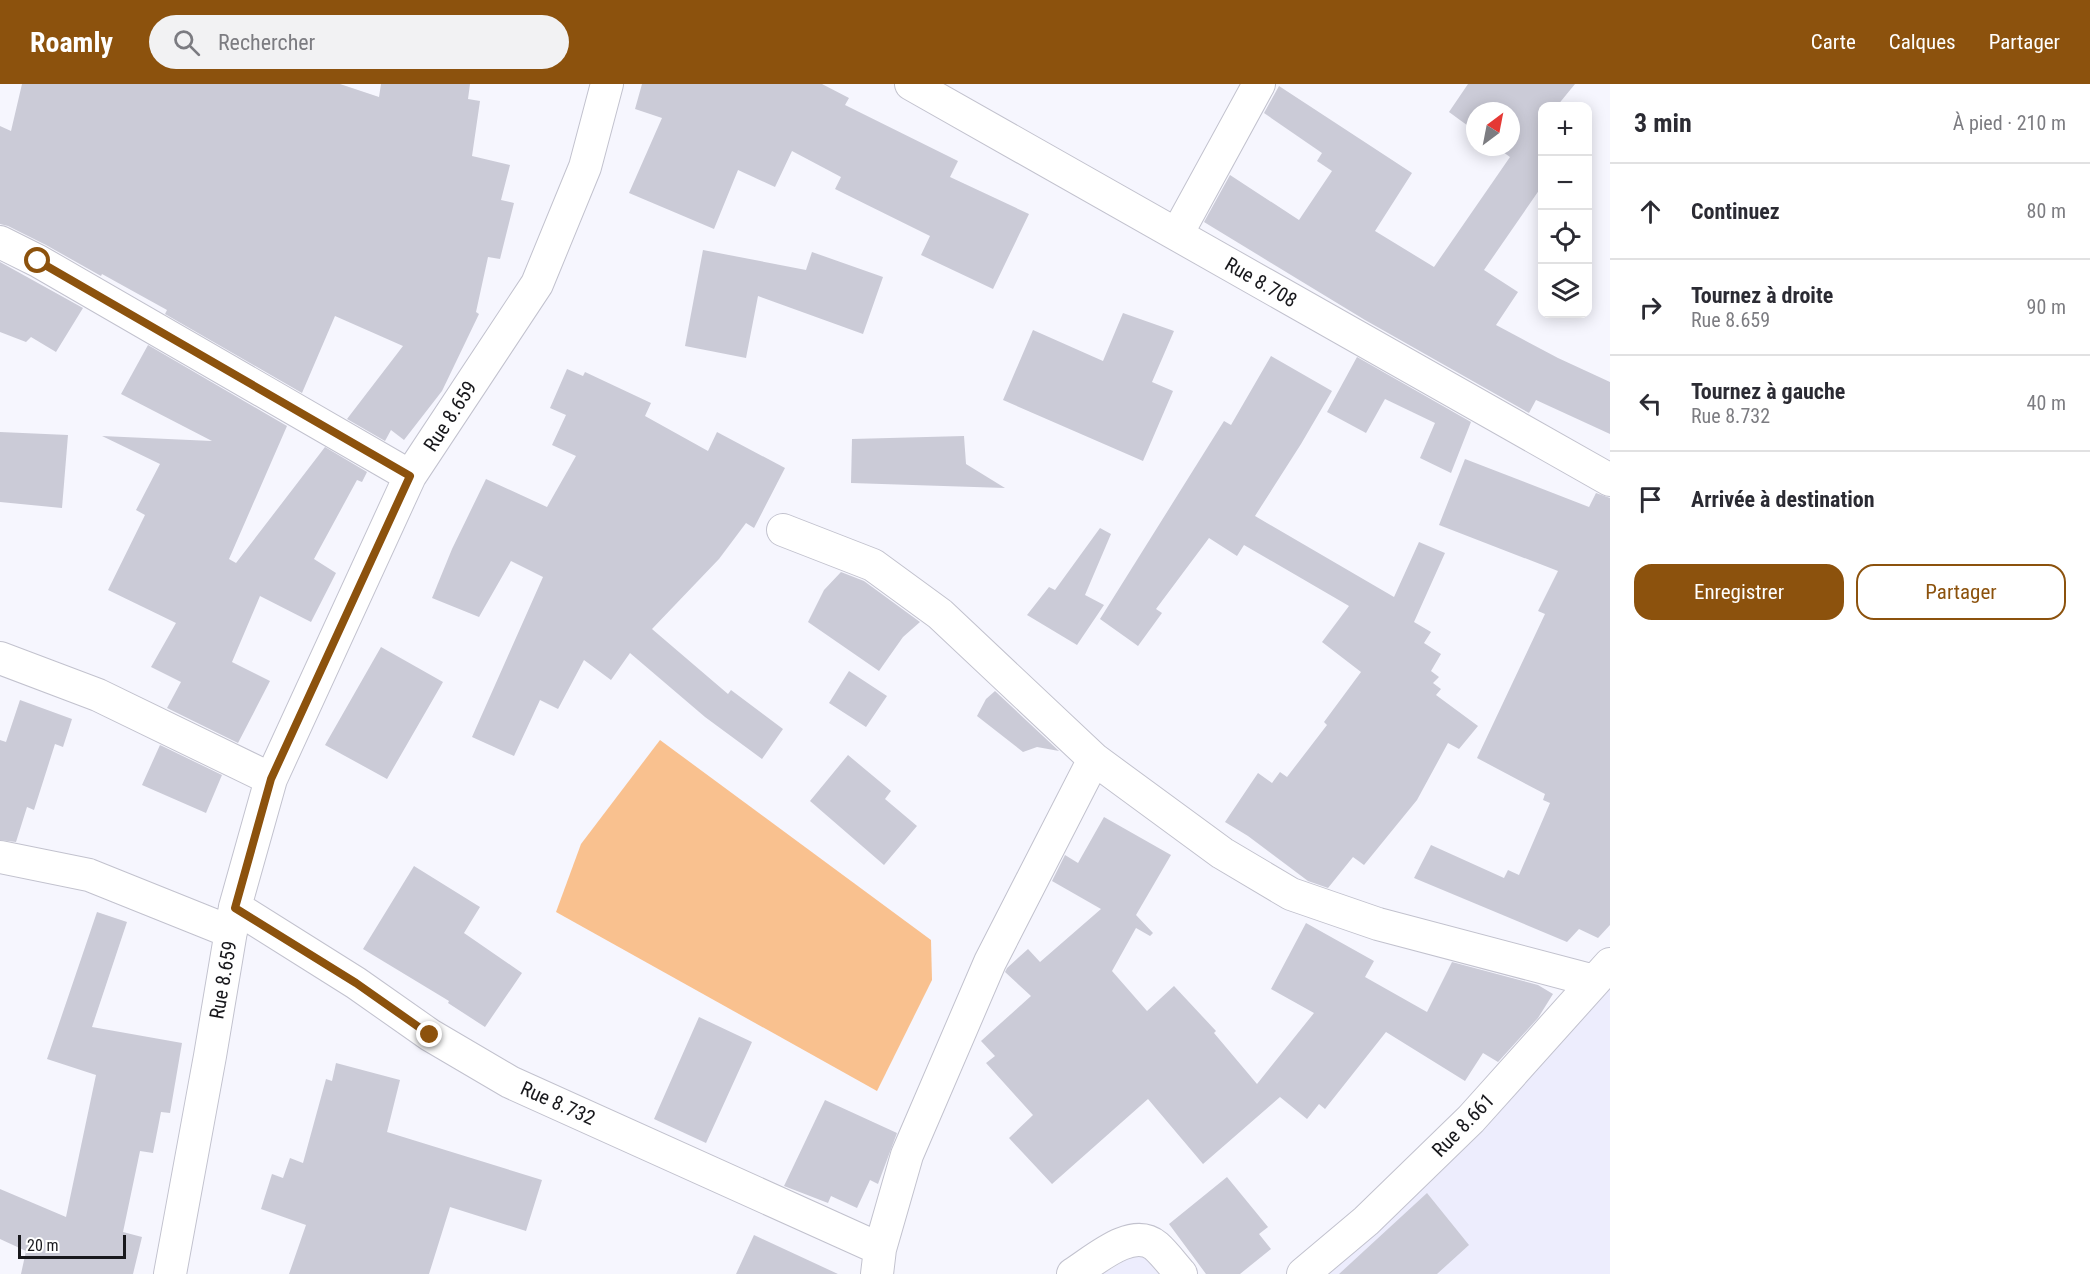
<!DOCTYPE html>
<html lang="fr">
<meta charset="utf-8">
<style>
:root{--surface:#fff;--page:#f2f2f3;--text:#2b2b33;--muted:#7c7c81;--line:#e1e1e2;--accent:#8c520d}
body{margin:0;font-family:"Roboto Condensed",sans-serif;background:var(--page);color:var(--text)}
.controls{position:absolute;right:18px;top:18px;display:grid;overflow:hidden;border-radius:12px;box-shadow:0 3px 15px #0003}
.controls button{width:54px;height:54px;display:grid;place-items:center;padding:0;border:0;border-bottom:2px solid var(--line);background:var(--surface);color:var(--text);font:30px sans-serif}
.compass{position:absolute;left:1466px;top:18px;width:54px;height:54px;border-radius:50%;background:var(--surface);box-shadow:0 3px 15px #0003;rotate:32deg}
.scale{position:absolute;left:18px;bottom:15px;width:108px;box-sizing:border-box;padding-left:6px;border:3px solid #18181c;border-top:0;font-size:16px;line-height:21px;white-space:nowrap;color:#18181c;-webkit-text-stroke:4px #fff;paint-order:stroke}
.stop{position:absolute;width:18px;height:18px;margin:-14px;border:4px solid #8c520d;border-radius:50%;background:#fff}
.stop.end{background:#8c520d;border-color:#fff;box-shadow:0 2px 6px #0008}
.list{margin:0;padding:0;list-style:none}
h2{display:flex;justify-content:space-between;align-items:center;height:78px;margin:0;padding:0 24px;font-size:26px}
h2 small{font-size:20px;font-weight:400;color:var(--muted)}
.list li{display:grid;grid-template-columns:39px 1fr auto;gap:18px;align-items:center;box-sizing:border-box;height:96px;padding:0 24px;border-top:2px solid var(--line)}
.list b{display:block;font-size:22px;white-space:nowrap}
.list p{margin:0;font-size:20px;white-space:nowrap;color:var(--muted)}
.list em{font-size:20px;font-style:normal;color:var(--muted)}
.actions{display:flex;gap:12px;padding:18px 24px}
.actions a{flex:1;padding:14px 0;border:2px solid var(--accent);border-radius:18px;text-align:center;font-size:21px;color:var(--accent)}
.actions .main{background:var(--accent);color:#fff}
.icon{flex:none;width:33px;height:33px;fill:none;stroke:currentColor;stroke-width:2;stroke-linecap:round;stroke-linejoin:round}
.map{position:relative;flex:none;width:1610px;height:1190px;overflow:hidden}
header{display:flex;align-items:center;gap:36px;box-sizing:border-box;height:84px;padding:0 30px;background:var(--accent);color:#fff}
header strong{font-size:28px}
nav{display:flex;gap:33px;margin-inline-start:auto;font-size:21px}
.search{width:420px;height:54px;background:var(--page);display:flex;align-items:center;gap:15px;box-sizing:border-box;padding:0 21px;border-radius:33px;color:var(--muted);font-size:22px}
main{display:flex}
aside{flex:1;background:var(--surface)}
.map>svg:first-child{display:block}
.built{fill:#ededfd}
.green{fill:#f9c18f}
.building{fill:#cbcbd7}
.lines{fill:none;stroke-linecap:round;stroke-linejoin:round}
.street-casing{stroke:#c2c2ce;stroke-width:34}
.street{stroke:#fff;stroke-width:32}
.route{stroke:#8c520d;stroke-width:8}
.labels{text-anchor:middle;stroke-width:4.5;stroke-linejoin:round;paint-order:stroke}
.street-label{font-size:20px;fill:#18181c;stroke:#fff}
</style>
<header>
<strong>Roamly</strong>
<div class="search"><svg class="icon" aria-label="search" viewBox="0 0 24 24"><circle cx="10" cy="10" r="6"/><path d="M15 15l6 6"/></svg>Rechercher</div>
<nav><a>Carte</a><a>Calques</a><a>Partager</a></nav>
</header>
<main>
<div class="map">
<svg width="1610" height="1190" viewBox="0 0 1610 1190">
<rect width="100%" height="100%" fill="#f6f6fe"/>
<path class="built" d="M1610,905V1190H1317L1498,1025Z
M1148,1163L1175,1190H1102Z"/>
<path class="green" d="M660,656L931,856L932,896L877,1007L556,828L581,760Z"/>
<path class="building" d="M22,0H340L379,13L381,0H470L468,15L480,17L472,72L510,81L501,116L514,119L500,175L488,173L476,228L479,230L442,307L404,356L391,346L385,357L347,335L403,262L335,232L302,309L165,230L167,226L102,190L101,192L46,161L8,142L0,140V42L11,47Z
M642,0H822L849,14L845,21L958,77L950,93L1029,130L993,205L921,171L930,152L835,105L841,93L792,67L775,103L738,86L714,145L629,109L662,34L635,25Z
M1468,0H1575L1557,22H1542V41L1538,47L1542,49V102L1484,186L1518,208L1496,241L1558,274L1610,298V350L1536,316L1529,329L1365,236L1204,138L1230,91L1299,136L1332,87L1317,77L1322,69L1264,29L1279,2L1412,89L1375,147L1434,183L1510,73L1496,63H1511V27H1475V47L1449,28Z
M703,166L806,186L812,168L883,193L863,250L758,212L746,274L685,262Z
M0,178L83,224L56,268L31,253L26,258L0,248Z
M1123,229L1174,247L1152,298L1173,307L1143,377L1003,316L1033,246L1103,277Z
M148,261L287,342L229,475L236,479L325,363L367,388L362,398L357,396L314,475L336,489L311,538L260,512L232,578L270,597L238,659L167,624L181,598L151,583L176,539L108,506L145,431L136,426L160,380L102,352L212,357L121,310Z
M1271,272L1332,307L1301,360L1255,432L1394,513L1419,458L1445,469L1414,538L1431,548L1424,559L1441,570L1431,587L1439,593L1433,599L1441,605L1436,611L1478,642L1459,665L1448,659L1417,716L1364,781L1353,773L1328,804L1308,797L1248,752L1225,738L1258,689L1272,699L1280,688L1287,693L1327,641L1324,638L1361,588L1322,558L1349,522L1244,461L1237,472L1209,454L1156,525L1162,529L1138,562L1100,535L1224,337L1231,341Z
M1357,273L1471,338L1451,389L1420,374L1435,339L1385,315L1366,349L1327,328Z
M567,285L583,292L585,288L651,319L645,332L708,367L717,348L785,384L754,444L746,439L719,475L652,545L728,610L731,606L783,645L762,675L705,633L630,569L611,596L584,576L558,625L540,616L514,672L472,653L543,493L511,477L479,533L432,514L452,465L486,395L547,423L576,372L552,361L566,331L550,324Z
M0,348L68,351L62,424L0,418Z
M964,352L966,380L1005,404L851,399L852,355Z
M1465,375L1589,423L1596,409L1610,414V841L1598,854L1579,845L1567,858L1414,794L1431,761L1504,794L1508,786L1519,791L1550,719L1543,716L1545,710L1477,674L1545,530L1538,527L1558,487L1439,441Z
M1100,444L1111,450L1085,511L1104,521L1077,561L1027,531L1049,503L1055,506Z
M841,488L864,497L920,538L903,553L879,587L808,538L824,506Z
M381,563L443,598L387,695L325,661Z
M849,587L887,612L866,643L829,619Z
M995,607L1059,667L1037,663L1023,668L977,632L986,615Z
M20,616L72,635L63,663L55,660L34,726L27,723L16,758L0,756V656L6,658Z
M160,661L222,691L206,729L142,701Z
M848,671L891,707L885,715L917,742L884,781L810,717Z
M1104,733L1171,771L1136,831L1153,849L1150,852L1136,844L1112,887L1147,927L1174,902L1216,947L1214,949L1257,1000L1314,929L1271,905L1306,839L1374,877L1365,893L1427,928L1452,878L1538,901L1553,910L1538,934L1498,978L1483,969L1465,997L1386,948L1325,1025L1319,1020L1307,1035L1280,1013L1203,1080L1148,1015L1052,1100L1009,1054L1033,1031L986,979L995,972L981,957L1031,912L1005,888L1007,884L1028,865L1040,878L1101,825L1052,797L1065,771L1078,779Z
M414,782L480,823L464,849L522,889L485,943L448,919L449,917L363,865Z
M97,828L127,838L92,943L182,959L170,1029L161,1028L153,1069L140,1067L123,1148L142,1153L133,1190H21L26,1167L0,1155V1105L66,1133L96,991L47,975Z
M699,933L752,958L706,1059L654,1035Z
M336,979L400,996L387,1048L542,1096L526,1147L450,1123L429,1190H289L306,1141L261,1125L272,1090L283,1094L290,1074L303,1079L326,995L332,997Z
M825,1016L897,1049L878,1100L870,1096L857,1124L831,1112L828,1119L784,1102Z
M1227,1093L1268,1143L1259,1150L1271,1165L1240,1190H1206L1169,1140Z
M1427,1109L1469,1161L1437,1190H1339Z
M754,1151L838,1190H736Z"/>
<g class="lines">
<defs>
<path id="street" d="M911,0L1610,396
M1177,150L1259,0
M0,158L38,177L410,392
M783,446L873,481L940,530L1094,675L1222,769L1291,810L1378,840L1594,897
M0,574L98,611L271,695
M0,773L89,791L231,848
M235,823L356,899L430,951L510,998L880,1165L877,1190
M880,1165L907,1071L990,878L1094,675
M170,1190L210,972L235,823L271,695L410,392L537,200L585,83L607,0
M1073,1190C1094,1177 1132,1142 1156,1162C1165,1170 1173,1181 1181,1190
M1303,1190L1366,1137L1471,1035L1610,880"/>
</defs>
<use href="#street" class="street-casing"/>
<use href="#street" class="street"/>
</g>
<g class="lines">
<path class="route" d="M38,177L410,392L271,695L235,824L356,899L430,951"/>
</g>
<g class="labels">
<g class="street-label">
<text transform="translate(1261 198) rotate(30)" y="7">Rue 8.708</text>
<text transform="translate(450 332) rotate(-57)" y="7">Rue 8.659</text>
<text transform="translate(223 896) rotate(-80)" y="7">Rue 8.659</text>
<text transform="translate(558 1019) rotate(24)" y="7">Rue 8.732</text>
<text transform="translate(1463 1041) rotate(-46)" y="7">Rue 8.661</text>
</g>
</g>
</svg>
<div class="controls">
<button>+</button>
<button>−</button>
<button><svg class="icon" aria-label="locate" viewBox="0 0 24 24"><circle cx="12" cy="12" r="6"/><path d="M12 2v4M12 18v4M2 12h4M18 12h4"/></svg></button>
<button><svg class="icon" aria-label="layers" viewBox="0 0 24 24"><path d="M12 4l9 5-9 5-9-5zM3 14l9 5 9-5"/></svg></button>
</div>
<svg class="compass" viewBox="-18 -18 36 36"><path d="M0-13l5 13h-10z" fill="#e53935"/><path d="M0 13l5-13h-10z" fill="#7c7c81"/></svg>
<div class="scale">20 m</div>
<div class="stop" style="left:38px;top:177px"></div>
<div class="stop end" style="left:430px;top:951px"></div>
</div>
<aside>
<h2>3 min<small>À pied · 210 m</small></h2>
<ul class="list">
<li><svg class="icon" aria-label="ahead" viewBox="0 0 24 24"><path d="M12 20V5M6 11l6-6 6 6"/></svg><div><b>Continuez</b></div><em>80 m</em></li>
<li><svg class="icon" aria-label="right" viewBox="0 0 24 24"><path d="M7 20v-9h11M14 6l5 5-5 5"/></svg><div><b>Tournez à droite</b><p>Rue 8.659</p></div><em>90 m</em></li>
<li><svg class="icon" aria-label="left" viewBox="0 0 24 24"><path d="M17 20v-9H6M10 6l-5 5 5 5"/></svg><div><b>Tournez à gauche</b><p>Rue 8.732</p></div><em>40 m</em></li>
<li><svg class="icon" aria-label="arrive" viewBox="0 0 24 24"><path d="M6 21V4h12l-3 4 3 4H6"/></svg><div><b>Arrivée à destination</b></div></li>
</ul>
<div class="actions"><a class="main">Enregistrer</a><a>Partager</a></div>
</aside>
</main>
